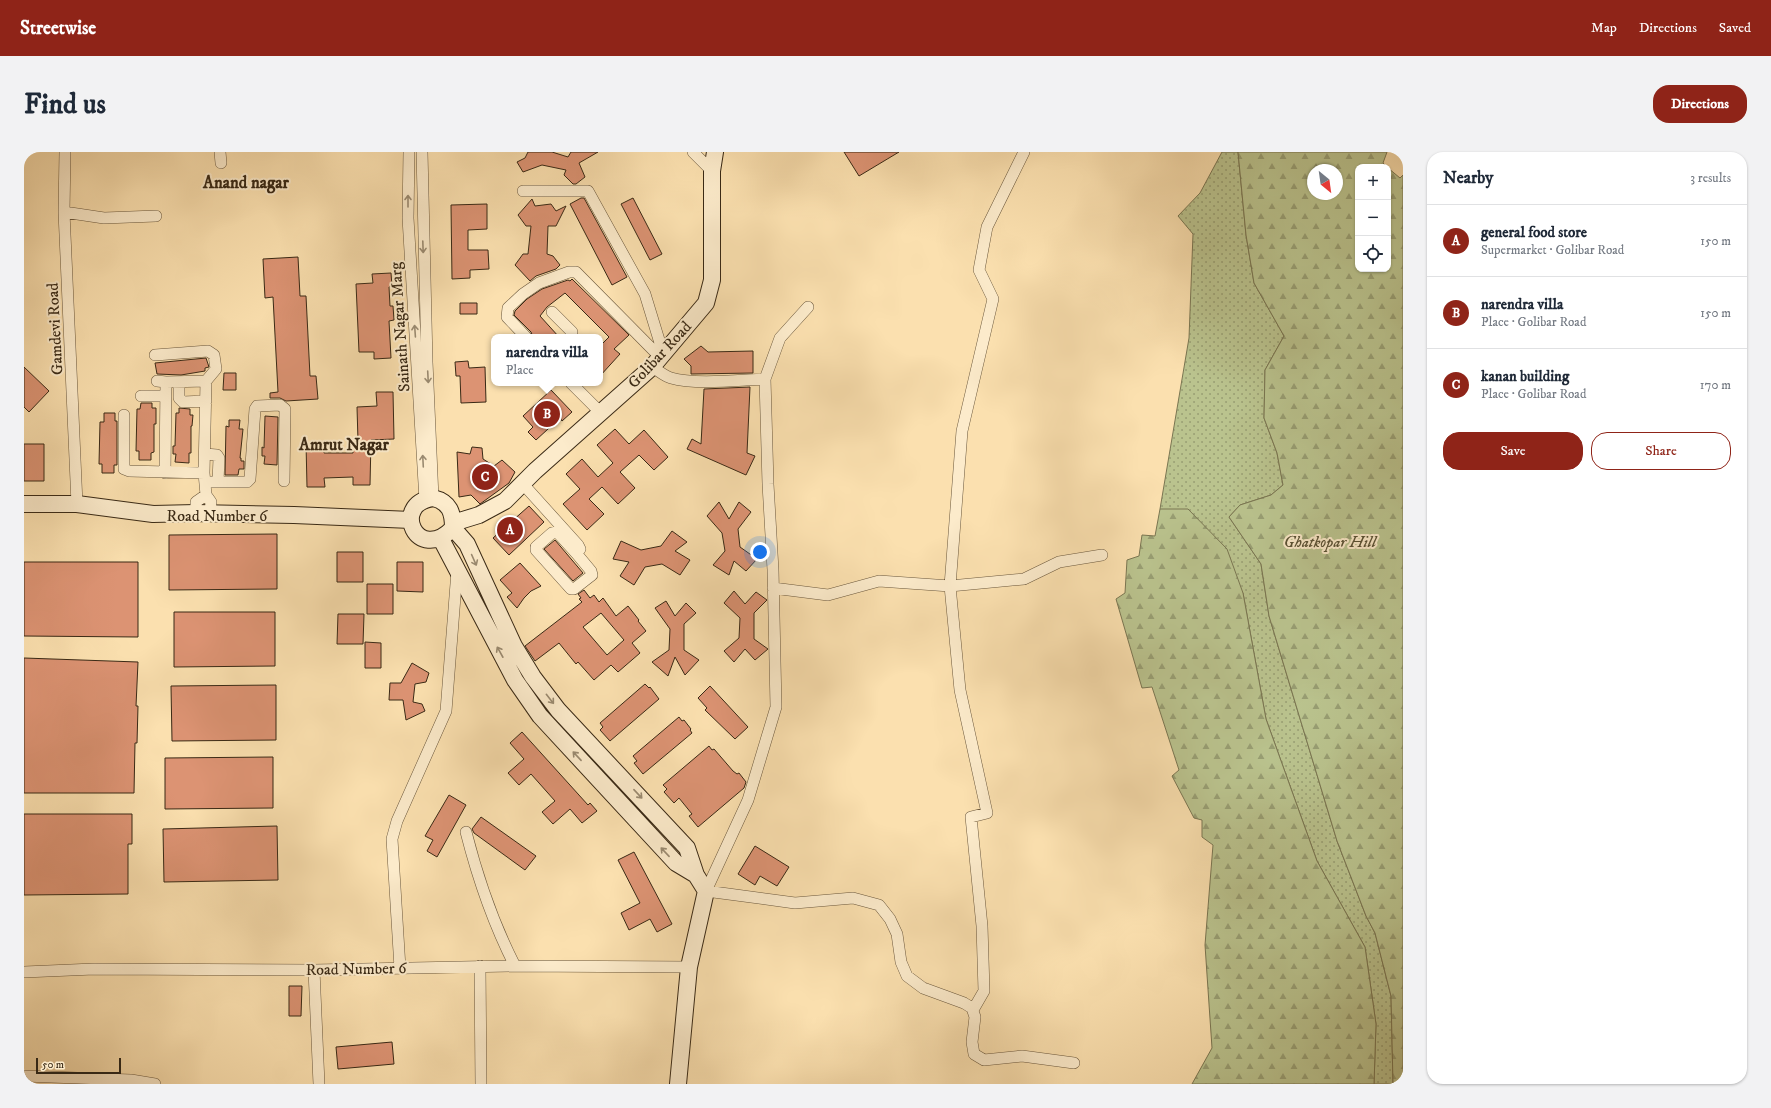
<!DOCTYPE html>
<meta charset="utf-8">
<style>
:root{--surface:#fff;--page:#f2f2f3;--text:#1f2937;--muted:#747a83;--line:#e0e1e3;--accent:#8f2418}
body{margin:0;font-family:"IM FELL DW Pica",serif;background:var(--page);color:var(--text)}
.controls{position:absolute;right:12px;top:12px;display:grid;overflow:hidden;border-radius:8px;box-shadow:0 1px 3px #0004}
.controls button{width:36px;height:36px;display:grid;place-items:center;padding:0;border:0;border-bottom:1px solid var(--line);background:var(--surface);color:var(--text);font:20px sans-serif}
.compass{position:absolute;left:1283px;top:12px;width:36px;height:36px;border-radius:50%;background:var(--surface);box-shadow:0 1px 3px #0004;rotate:151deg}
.scale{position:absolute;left:12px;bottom:10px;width:85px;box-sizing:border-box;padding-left:4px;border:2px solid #392915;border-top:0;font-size:11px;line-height:14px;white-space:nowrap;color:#392915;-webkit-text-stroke:3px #fcebcb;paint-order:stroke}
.you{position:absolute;left:736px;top:400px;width:14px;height:14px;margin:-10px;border:3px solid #fff;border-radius:50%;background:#1a73e8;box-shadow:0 0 0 6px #1a73e833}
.badge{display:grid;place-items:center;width:26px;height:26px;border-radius:50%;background:var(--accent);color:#fff;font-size:13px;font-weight:700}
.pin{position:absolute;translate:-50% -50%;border:2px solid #fff;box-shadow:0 1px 4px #0006}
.popup{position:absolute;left:467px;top:182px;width:112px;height:52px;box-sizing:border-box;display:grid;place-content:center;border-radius:8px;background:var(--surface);filter:drop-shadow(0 1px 3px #0005);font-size:13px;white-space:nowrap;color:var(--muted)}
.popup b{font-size:15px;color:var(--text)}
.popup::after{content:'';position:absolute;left:50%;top:100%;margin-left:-8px;border:8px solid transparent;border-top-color:var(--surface)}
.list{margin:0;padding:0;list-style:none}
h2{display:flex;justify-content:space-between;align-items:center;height:52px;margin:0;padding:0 16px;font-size:17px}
h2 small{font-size:13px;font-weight:400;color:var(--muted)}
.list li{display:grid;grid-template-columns:26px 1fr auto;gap:12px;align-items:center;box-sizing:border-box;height:72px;padding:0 16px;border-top:1px solid var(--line)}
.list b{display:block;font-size:15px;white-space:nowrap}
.list p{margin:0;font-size:13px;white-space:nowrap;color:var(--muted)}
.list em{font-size:13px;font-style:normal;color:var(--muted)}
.actions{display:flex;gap:8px;padding:12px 16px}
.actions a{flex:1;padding:9px 0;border:1px solid var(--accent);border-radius:16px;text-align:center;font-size:14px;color:var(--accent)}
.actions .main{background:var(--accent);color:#fff}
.icon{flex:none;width:22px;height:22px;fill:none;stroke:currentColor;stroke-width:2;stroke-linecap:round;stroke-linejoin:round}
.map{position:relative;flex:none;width:1379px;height:932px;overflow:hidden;border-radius:16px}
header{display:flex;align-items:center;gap:24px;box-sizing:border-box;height:56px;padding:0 20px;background:var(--accent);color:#fff}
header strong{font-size:19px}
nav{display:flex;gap:22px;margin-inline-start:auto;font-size:14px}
.intro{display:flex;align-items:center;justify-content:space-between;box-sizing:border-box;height:96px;padding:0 24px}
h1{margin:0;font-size:28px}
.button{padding:10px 18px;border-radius:16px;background:var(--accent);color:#fff;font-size:14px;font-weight:700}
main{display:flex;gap:24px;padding:0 24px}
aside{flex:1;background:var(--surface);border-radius:16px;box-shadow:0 1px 3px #0004}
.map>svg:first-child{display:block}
.grass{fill:url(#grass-dots);stroke:#7a7652}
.forest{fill:url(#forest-firs);stroke:#7a7652;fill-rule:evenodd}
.building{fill:#dc9373;stroke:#392915;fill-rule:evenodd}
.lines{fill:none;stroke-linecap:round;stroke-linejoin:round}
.street-casing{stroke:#6a573c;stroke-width:12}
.secondary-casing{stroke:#392915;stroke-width:18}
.street{stroke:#fcebcb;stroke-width:11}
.secondary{stroke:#fcebcb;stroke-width:16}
.oneway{stroke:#9a8a70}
.labels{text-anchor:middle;stroke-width:4;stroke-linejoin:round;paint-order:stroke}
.street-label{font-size:16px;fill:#392915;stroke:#fcebcb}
.park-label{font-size:16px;font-style:italic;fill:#595033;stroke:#fcebcb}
.neighbourhood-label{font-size:17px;font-weight:bold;fill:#392915;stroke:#fcebcb}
</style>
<header>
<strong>Streetwise</strong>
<nav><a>Map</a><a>Directions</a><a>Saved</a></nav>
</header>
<div class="intro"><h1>Find us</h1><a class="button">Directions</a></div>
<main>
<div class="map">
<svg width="1379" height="932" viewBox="0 0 1379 932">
<defs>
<pattern id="grass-dots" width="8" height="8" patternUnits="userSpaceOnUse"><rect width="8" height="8" fill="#bac38e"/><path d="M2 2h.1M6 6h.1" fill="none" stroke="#989e73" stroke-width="1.8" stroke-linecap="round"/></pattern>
<pattern id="forest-firs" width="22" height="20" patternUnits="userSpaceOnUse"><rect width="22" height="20" fill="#bac38e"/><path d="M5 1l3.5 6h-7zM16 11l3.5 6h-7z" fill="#989e73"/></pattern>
</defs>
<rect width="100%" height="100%" fill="#fbe0af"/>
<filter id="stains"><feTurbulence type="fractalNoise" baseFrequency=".005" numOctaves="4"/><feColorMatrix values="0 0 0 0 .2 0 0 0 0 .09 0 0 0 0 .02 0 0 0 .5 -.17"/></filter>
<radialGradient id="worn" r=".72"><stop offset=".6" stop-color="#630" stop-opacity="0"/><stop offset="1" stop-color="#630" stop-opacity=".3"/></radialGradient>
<path class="grass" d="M1198,0H1214L1222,83L1230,131L1260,184L1241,218L1240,266L1253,301L1259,333L1247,343L1216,353L1205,365L1237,412L1245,464L1313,689L1342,764L1351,781L1367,844L1369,932H1350L1352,872L1341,795L1293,709L1242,567L1219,441L1136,357L1165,186L1169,82L1154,64L1176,41Z"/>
<path class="forest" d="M1214,0H1363L1359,11L1363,15H1334V117H1364V16L1376,26L1379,23V932H1369L1367,844L1351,781L1342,764L1313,689L1245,464L1237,412L1205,365L1216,353L1247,343L1259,333L1253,301L1240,266L1241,218L1260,184L1230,131L1222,83ZM1289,18H1313V42H1289Z
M1136,357H1164L1203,397L1219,441L1242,567L1293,709L1341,795L1352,872L1350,932H1168L1188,896L1181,793L1189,693L1178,685V668L1170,666L1148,624L1155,618L1128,535L1118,536L1092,447L1101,441L1103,408L1115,404L1118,383L1131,384Z"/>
<path class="building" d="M504,0H528L544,5L547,0H574L555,11L561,25L552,32H549L540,23L542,18L518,13L499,20L493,10L501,6Z
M820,0H875L835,24Z
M557,46H560L603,125L588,133L546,52Z
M609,46L638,102L626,108L597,52Z
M508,47L511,54L527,52L532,59L542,54L532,74H524L523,102L529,104L536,113L532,117L512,124L506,129L491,113L499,102H504L507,74H502L494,63Z
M463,52V77L444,78V98H464L465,117L446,118V126L428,127L427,53Z
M274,105L276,144H282L286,224H292L294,247L262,249L256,246H246V241L254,240L249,145L241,146L239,107Z
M367,121L368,134L365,135L366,154H369L370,168L365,169L367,206L350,207V200H335L332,132L349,131L348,122Z
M548,127L605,183L590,197L596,202L576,224V194L585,185L541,141L523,155L516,164L535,185H509L507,180L490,163L491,159L503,147L518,137L544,128L546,129Z
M436,151H453V162H436Z
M677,194L684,200L729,199V221L667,222V214L660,207Z
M182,206L185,215L181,216V219L157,223L133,222L131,211Z
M444,209L445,216L461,215L462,250L437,251L436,224H432L431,210Z
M0,215L25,239L5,260L0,255Z
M200,221H212V238H199Z
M726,235L723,301L731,304L722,323L663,297L668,287L677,292L680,237Z
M527,238L548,260L538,269L536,266L512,288L504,280L509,275L499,264Z
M352,240H369L370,287L347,288L346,333H329V325L300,326L301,335H283L282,291L300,290V301H329V289H334L333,255L353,254Z
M117,251H128V256H132V272H130V300L127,301V308H115V299H112L113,257H116Z
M155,256L166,257V263H169L168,274H167V301H165V311L151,310L152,302H149V294H151L152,261H155Z
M80,261H91V269H93V313H90V321H78V312H75L76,270H80Z
M241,264L254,265L253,313L240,312L241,304H238V295L240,296Z
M205,268H216L215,277H219L216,306H217V309H220V317H215L214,323H201L202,274L205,275Z
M591,277L605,292L620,278L644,305L630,318L615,303L596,320L611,336L594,352L578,335L565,347L580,362L563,378L539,352L556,337L542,322L558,307L574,325L589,311L573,293Z
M0,292H20V329H0Z
M448,295L458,296L459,307L470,314L478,308L491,320L485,331L456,352L447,343L435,345L433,300L446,302Z
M695,350L705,367L715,350L727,360L714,377L716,395L733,407L722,419L710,409L705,423L689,413L701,399L698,381L683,364Z
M505,354L520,370L485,403L469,386Z
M648,379L663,390L651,399L666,408L656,423L638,412L621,415L610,433L596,424L605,410L589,407L597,389L617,398L637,394Z
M253,382V437L145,438V383Z
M531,388L559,421L549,429L520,397Z
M313,400H339V430H313Z
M0,410H114V485L0,484Z
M373,410H399V440L373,439Z
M496,411L517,434L507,439L500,446L493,456L483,445L488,441L476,428Z
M343,432H369V462H343Z
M560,438L566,446L570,443L575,450L579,446L592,464L604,454L615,468L614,469L622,479L608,491L616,501L594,520L587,513L570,528L554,510L552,512L535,491L511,509L501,494L558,450L555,447L557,446L554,442ZM577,461L600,488L583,503L559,475Z
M710,439L721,452L732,440L743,448L730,461V487L744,497L731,508L721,497L710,510L700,499L715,486L716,466L700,451Z
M642,449L651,464L662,451L672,461L660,472V498L675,508L661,523L651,505L644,524L628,510L645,498L646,477L631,456Z
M150,460H251V514L150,515Z
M314,462H340L339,492H313Z
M341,490L357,491V516H341Z
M0,506L114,510L112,554H114L113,591H111L110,641H0Z
M388,511L405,521L402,530L391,532L389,550L398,552L401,559L382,568L379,548H365L366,531H377Z
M621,532L625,536L626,535L635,547L586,589L576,578L579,575L576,571Z
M252,533V588L148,589L147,534Z
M686,534L724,575L711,587L681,558L683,556L674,546Z
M655,565L658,569L660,568L667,577L666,578L668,581L619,622L610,611L613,609L609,604Z
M498,580L564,653L566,651L573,659L558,671L546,657L529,672L518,660L531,649L507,622L495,633L484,621L500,607L486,591Z
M685,594L688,598L690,597L709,619L713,622L715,621L722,630L720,636L674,675L665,664L668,662L655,646L650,651L640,640L643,637L639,633Z
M249,605V656L141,657V606Z
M425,643L442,653L413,705L403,699L409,688L401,684Z
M0,662H108V692H104V742L0,743Z
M457,665L512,704L501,718L450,681L448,677Z
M253,674L254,728L140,730L139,677Z
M731,694L765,715L753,734L736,724L731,733L714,722Z
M610,700L648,772L633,780L626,767L605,778L597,761L616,751L594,708Z
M265,834H278L277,864H265Z
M368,890L370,912L314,917L312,895Z"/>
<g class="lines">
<defs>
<path id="street" d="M41,0L40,60L53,352
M196,0L197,11
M385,0L384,66L401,348
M398,0L403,210L409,346
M669,0L688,19
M499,39H564L621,142L639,201
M40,60L80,66L132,64
M784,155L756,186L741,227L744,332L749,418L752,555L724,648L682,739L771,751L829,746L855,753L866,767L873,782L877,810L883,824L899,836L940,851L948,856L951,865L948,890L950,902L960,908L998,904L1050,911
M528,160L548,180
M502,185L483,165L484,156L499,142L515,131L545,120H552L636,205
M131,203L184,199L190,203L192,217L182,229L180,321L182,343L187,350L186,362
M628,215C634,218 640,224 647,226C671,233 715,228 741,227
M133,229L142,230L182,229
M155,230V246L159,250L182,249
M547,231L576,260
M117,244H142
M100,263V317L105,319L180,321
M181,302L193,303L195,306L194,330
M141,321L142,230
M181,330H223L226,327L231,257L233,254L256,253L261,257L260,329
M499,332L554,393L556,397L552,401L567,419L568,423L550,437H547L512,398V395L528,381L533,380L552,401
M172,361V350L182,343
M749,436L804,443L855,429L926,434L1000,427L1035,410L1078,403
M442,680C454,727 469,771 491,814
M456,814L457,932
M376,816L368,687L373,669L422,559L433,419
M290,818L295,932
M0,820L70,817L290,818L491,814L665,815
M949,858L960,839L958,774L947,665L963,661L936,538L926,434L938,279L969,147L955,118L963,75L1000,0
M0,924L107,928L131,932"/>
<path id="secondary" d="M409,346C426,350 429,361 429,376C393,413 366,352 409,346Z
M0,352H53L129,362L172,361L270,363L387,368
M429,371L455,363L481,349L511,319L628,215L682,151L688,128V19L691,0
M429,376L443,392L490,494L509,525L534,558L663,696L672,723L682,739L665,815L654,932
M417,387L491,528L516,564L652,711L672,723"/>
</defs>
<use href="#street" class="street-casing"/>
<use href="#secondary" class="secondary-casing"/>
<use href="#street" class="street"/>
<use href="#secondary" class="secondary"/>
</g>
<defs><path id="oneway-shaft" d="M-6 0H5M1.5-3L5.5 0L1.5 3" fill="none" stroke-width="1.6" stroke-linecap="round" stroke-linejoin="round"/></defs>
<g class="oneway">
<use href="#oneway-shaft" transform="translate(384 49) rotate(-90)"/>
<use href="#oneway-shaft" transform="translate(399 95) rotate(88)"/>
<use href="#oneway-shaft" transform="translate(391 179) rotate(-94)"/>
<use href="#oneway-shaft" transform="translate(404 225) rotate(87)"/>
<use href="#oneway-shaft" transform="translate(399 309) rotate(-93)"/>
<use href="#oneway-shaft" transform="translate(450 408) rotate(66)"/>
<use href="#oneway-shaft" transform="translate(476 500) rotate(-119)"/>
<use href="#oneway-shaft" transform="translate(526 547) rotate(52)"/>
<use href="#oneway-shaft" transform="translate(553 604) rotate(-133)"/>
<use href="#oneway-shaft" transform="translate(614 642) rotate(47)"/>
<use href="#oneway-shaft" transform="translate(641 700) rotate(-133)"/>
</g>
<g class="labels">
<g class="street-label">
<text transform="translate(375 175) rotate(-94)" y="6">Sainath Nagar Marg</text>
<text transform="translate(30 177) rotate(-93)" y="6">Gamdevi Road</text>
<text transform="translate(635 202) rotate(-47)" y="6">Golibar Road</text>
<text x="193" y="369">Road Number 6</text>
<text transform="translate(332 816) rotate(-1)" y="6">Road Number 6</text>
</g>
<g class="park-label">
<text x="1306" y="395">Ghatkopar Hill</text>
</g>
<g class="neighbourhood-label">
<text x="222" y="36">Anand nagar</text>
<text x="320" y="298">Amrut Nagar</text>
</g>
</g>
<rect width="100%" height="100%" filter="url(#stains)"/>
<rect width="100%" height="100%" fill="url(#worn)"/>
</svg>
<div class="controls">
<button>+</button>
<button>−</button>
<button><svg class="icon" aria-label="locate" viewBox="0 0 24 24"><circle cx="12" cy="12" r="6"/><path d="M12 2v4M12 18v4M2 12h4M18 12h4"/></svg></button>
</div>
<svg class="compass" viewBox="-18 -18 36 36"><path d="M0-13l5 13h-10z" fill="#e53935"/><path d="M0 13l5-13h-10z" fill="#747a83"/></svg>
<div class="scale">50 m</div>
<div class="you"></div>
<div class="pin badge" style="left:486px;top:378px">A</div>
<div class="pin badge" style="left:523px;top:262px">B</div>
<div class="popup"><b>narendra villa</b>Place</div>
<div class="pin badge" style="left:461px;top:325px">C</div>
</div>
<aside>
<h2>Nearby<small>3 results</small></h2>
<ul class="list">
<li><span class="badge">A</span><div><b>general food store</b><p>Supermarket · Golibar Road</p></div><em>150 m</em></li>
<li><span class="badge">B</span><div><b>narendra villa</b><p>Place · Golibar Road</p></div><em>150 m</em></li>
<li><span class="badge">C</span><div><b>kanan building</b><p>Place · Golibar Road</p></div><em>170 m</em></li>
</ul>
<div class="actions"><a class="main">Save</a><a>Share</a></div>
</aside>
</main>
